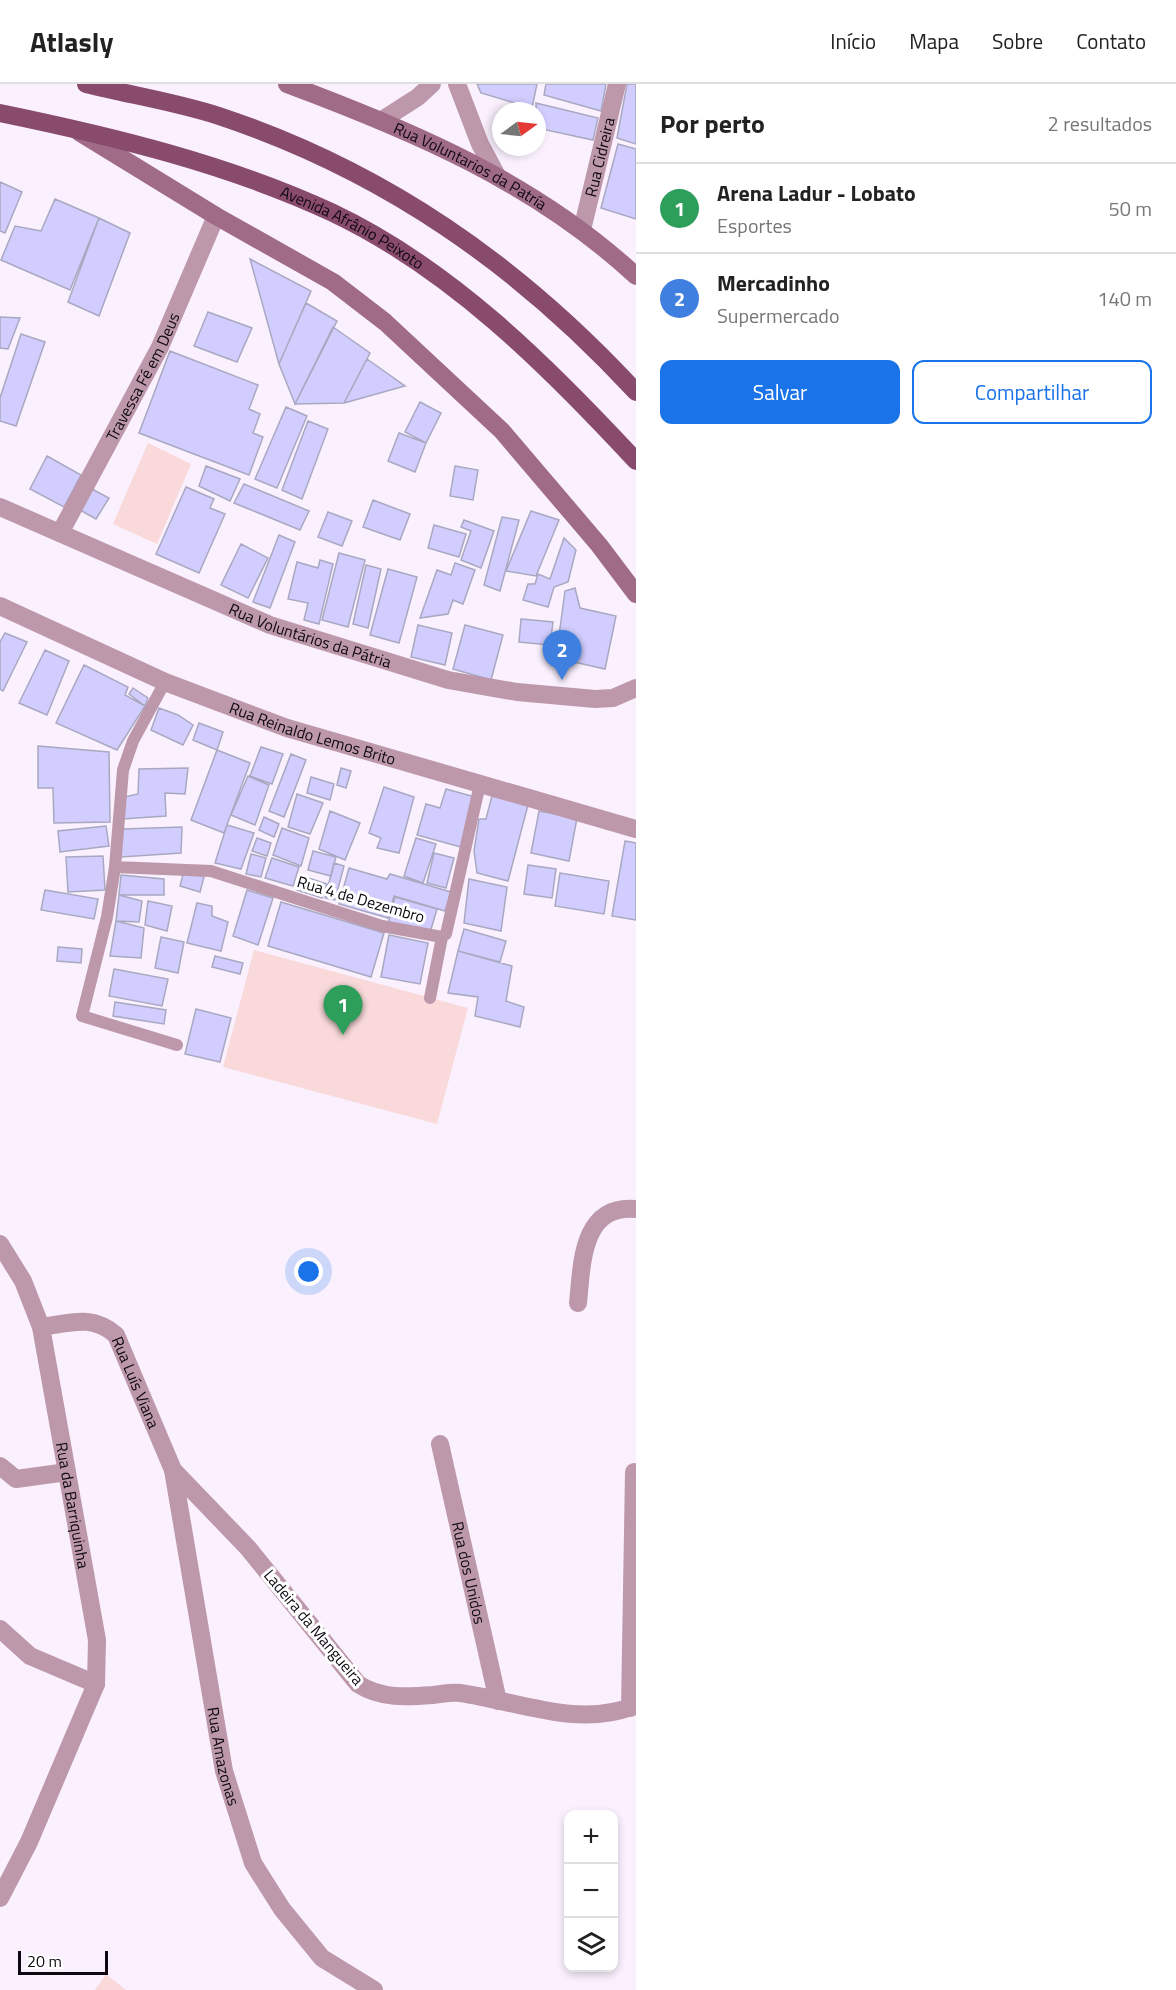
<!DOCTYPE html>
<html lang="pt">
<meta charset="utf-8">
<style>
:root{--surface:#fff;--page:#f6f6f6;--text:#222;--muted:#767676;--line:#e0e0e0;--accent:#1a73e8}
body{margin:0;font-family:"Titillium Web",sans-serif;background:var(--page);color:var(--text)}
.controls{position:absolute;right:18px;bottom:18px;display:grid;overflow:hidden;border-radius:12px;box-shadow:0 3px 9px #0003}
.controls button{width:54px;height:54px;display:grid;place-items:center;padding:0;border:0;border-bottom:2px solid var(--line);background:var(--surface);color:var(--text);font:30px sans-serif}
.compass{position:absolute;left:492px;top:18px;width:54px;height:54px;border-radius:50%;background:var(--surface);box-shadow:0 3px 9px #0003;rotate:75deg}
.scale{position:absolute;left:18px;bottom:15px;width:90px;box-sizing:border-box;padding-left:6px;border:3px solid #0e0910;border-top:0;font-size:16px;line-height:21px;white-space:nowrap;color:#0e0910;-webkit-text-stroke:4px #fff;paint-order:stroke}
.you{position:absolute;left:309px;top:1188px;width:21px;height:21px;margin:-15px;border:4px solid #fff;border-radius:50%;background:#1a73e8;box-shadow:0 0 0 9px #1a73e833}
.badge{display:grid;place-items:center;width:39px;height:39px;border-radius:50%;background:var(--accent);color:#fff;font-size:20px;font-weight:700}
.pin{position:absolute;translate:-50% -50px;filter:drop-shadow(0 2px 3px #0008)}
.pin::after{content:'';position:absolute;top:32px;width:21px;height:18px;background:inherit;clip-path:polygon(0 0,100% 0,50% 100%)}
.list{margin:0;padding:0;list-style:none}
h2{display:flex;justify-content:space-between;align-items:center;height:78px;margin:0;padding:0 24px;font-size:26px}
h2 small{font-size:20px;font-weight:400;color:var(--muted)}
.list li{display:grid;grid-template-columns:39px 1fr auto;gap:18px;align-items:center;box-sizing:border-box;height:90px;padding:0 24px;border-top:2px solid var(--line)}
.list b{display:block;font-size:22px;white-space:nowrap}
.list p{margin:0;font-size:20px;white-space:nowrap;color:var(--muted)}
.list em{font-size:20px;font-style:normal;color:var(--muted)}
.actions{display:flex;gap:12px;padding:18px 24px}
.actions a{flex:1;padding:14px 0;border:2px solid var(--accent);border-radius:12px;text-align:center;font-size:21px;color:var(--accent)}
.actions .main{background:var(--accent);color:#fff}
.icon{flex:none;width:33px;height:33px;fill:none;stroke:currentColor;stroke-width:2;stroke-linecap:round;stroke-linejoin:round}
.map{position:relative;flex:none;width:636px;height:1906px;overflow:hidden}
header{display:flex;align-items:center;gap:36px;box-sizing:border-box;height:84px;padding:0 30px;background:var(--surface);border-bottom:2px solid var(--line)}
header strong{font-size:28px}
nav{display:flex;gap:33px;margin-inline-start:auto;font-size:21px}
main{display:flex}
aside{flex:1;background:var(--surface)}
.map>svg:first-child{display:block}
.green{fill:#f9d9d9}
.building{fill:#d1ceff;stroke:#a9a8c1;stroke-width:1.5}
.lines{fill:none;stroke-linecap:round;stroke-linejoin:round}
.lane{stroke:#bd98aa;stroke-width:12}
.street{stroke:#bd98aa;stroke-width:18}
.secondary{stroke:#a06b86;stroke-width:18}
.primary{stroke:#894b6c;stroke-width:18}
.labels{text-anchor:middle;stroke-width:6;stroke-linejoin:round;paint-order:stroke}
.street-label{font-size:16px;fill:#0e0910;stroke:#fff}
</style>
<header>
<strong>Atlasly</strong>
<nav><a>Início</a><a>Mapa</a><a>Sobre</a><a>Contato</a></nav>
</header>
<main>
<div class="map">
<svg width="636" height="1906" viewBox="0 0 636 1906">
<rect width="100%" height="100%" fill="#faf0fe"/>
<path class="green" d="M148,359L191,380L157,460L113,440Z
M254,866L468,924L437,1040L223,983Z
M106,1890L126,1906H95Z"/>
<path class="building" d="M477,0H537L532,24L481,9Z
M546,0H606L601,27L544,11Z
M627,0H636V60L617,54Z
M536,19L598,34L593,56L537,44Z
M618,60L636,65V135L601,124Z
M0,98L22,108L5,149L0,147Z
M55,115L99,134L70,206L1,176L15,142L41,147Z
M99,134L130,149L99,232L68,218Z
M250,175L311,207L279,280Z
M306,219L337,237L295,320L279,280Z
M208,228L252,244L237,278L194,262Z
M0,233L20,234L8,265L0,264Z
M333,243L370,269L344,319L295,320Z
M21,250L45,258L16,342L0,337V314Z
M170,267L258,301L249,325L260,330L253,349L263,353L249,391L139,349Z
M367,275L405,302L344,319Z
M420,318L441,329L426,359L405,348Z
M286,323L307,332L277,404L255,395Z
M308,337L328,345L302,415L282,406Z
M399,349L426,359L415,388L388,377Z
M47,372L81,391L64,423L30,405Z
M206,382L240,395L230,417L199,402Z
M455,382L478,386L473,416L450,412Z
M244,400L309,427L300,446L234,419Z
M186,403L214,415L210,424L225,430L199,489L156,470Z
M90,404L109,414L96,435L78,425Z
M373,416L410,430L400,456L363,443Z
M531,427L559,436L536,492L506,487Z
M328,428L352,437L342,462L318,453Z
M502,433L519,436L500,507L484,501Z
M464,436L494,447L481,484L461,476L471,447L461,443Z
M434,441L466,450L459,473L428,464Z
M279,451L295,458L270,524L253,518Z
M564,454L576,466L568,498L554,503L548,523L523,516L528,500H535L538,490L550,495Z
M241,460L268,474L248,514L221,501Z
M339,469L365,476L348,543L322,536Z
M320,476L333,480L319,540L304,536L308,519L288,515L297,478L318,484Z
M455,479L475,486L463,520L453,516L448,530L420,534L437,486L451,491Z
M366,481L381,485L368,544L353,540Z
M388,485L417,493L399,559L370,551Z
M575,504L580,524L616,532L605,585L556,574L565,507Z
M521,535L553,538L550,561L519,558Z
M418,541L452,549L445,581L411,573Z
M465,541L503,551L491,596L453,585Z
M5,549L27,558L3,607L0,605V558Z
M45,566L69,577L47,631L19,619Z
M84,581L128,603L125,611L145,622L117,666L56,639Z
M133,604L148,614L145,622L129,610Z
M159,624L178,631L193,641L183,661L151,646Z
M199,639L223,648L217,666L193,656Z
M38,662L109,668L110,738L54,739L53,704H38Z
M261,663L283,670L272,700L250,692Z
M217,666L250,679L224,749L191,736Z
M291,670L306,676L284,733L269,727Z
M188,684L185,710L165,709L166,732L122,735L124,713L138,710L139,685Z
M341,684L351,687L346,704L337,701Z
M248,692L269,701L255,741L231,731Z
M311,693L334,700L330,716L307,709Z
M384,703L414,713L399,769L377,764L381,754L369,749Z
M446,705L475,713L461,763L417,751L426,720L440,724Z
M297,710L323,719L310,750L288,743Z
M492,712L528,721L508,797L477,789L474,767L479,735H486Z
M330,727L360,739L345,776L319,765Z
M539,727L577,734L569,777L531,769Z
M264,733L279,740L274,753L259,746Z
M227,741L254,749L241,785L215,779Z
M106,742L109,762L60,768L58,747Z
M182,743L181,769L121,773L122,745Z
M282,744L309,754L301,782L273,771Z
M257,754L271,759L267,772L252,767Z
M416,754L436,760L423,799L404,792Z
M625,757L636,759V836L612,832Z
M313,767L336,773L331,792L308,786Z
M434,769L454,774L446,804L427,799Z
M251,770L266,774L261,793L246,790Z
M103,772L105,806L68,808L66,773Z
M272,774L299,783L293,802L265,794Z
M334,779L344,782L335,816L325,814Z
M528,781L556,785L552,814L524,810Z
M349,784L387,795L390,790L451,808L445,827L394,812L388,834L339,820Z
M184,787L204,793L200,808L180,802Z
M560,789L609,797L604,830L555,822Z
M121,791L164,795V811H119Z
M302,792L327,800L322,814L297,806Z
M469,795L507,803L501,847L464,839Z
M45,806L98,815L94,835L41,826Z
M247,806L273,814L258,861L233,852Z
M119,811L142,817L139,838L116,837Z
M395,813L437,825L429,852L388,840Z
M148,817L172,822L167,847L145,841Z
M281,818L384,849L371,893L268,862Z
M197,819L212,822V832L228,838L221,867L187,859Z
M116,837L144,844L141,874L110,872Z
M464,845L506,857L500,878L458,867Z
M389,851L428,859L420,900L381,893Z
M161,853L184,858L178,889L155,884Z
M58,863L82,865L81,879L57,877Z
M458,867L512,882L506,917L524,923L520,943L475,932L478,913L448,909Z
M215,872L243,879L240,890L212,883Z
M114,885L168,895L162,922L109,912Z
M115,918L166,926L164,940L113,932Z
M196,925L231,934L220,978L185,970Z"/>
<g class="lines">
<path class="lane" d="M165,598L133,657L123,686L115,783L107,833L82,932L177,961
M115,783L211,787L382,842L442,853L446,850L480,700
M430,914L442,853"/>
<g class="street">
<path d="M457,0L480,60L496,90"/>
<path d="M382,36L418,13L432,0"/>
<path id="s1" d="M582,146L617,0"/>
<path id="s2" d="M0,423L270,541L448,596L517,608L595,615L613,614L636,604"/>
<path id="s3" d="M60,449L160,263L216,132"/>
<path id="s4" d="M0,522L165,598L287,644L636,745"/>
<path id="s5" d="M0,1160L23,1197L41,1243L97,1556L96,1600L29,1758L0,1814"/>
<path d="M578,1219C582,1181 581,1120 636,1125"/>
<path id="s6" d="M41,1243C71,1239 92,1230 116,1251L173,1386L224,1687L253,1779L282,1825L322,1874L374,1906"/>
<path id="s7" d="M440,1360L498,1617"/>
<path d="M0,1382L16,1395L67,1388"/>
<path d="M173,1386L248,1464L358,1600C381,1615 407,1613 433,1611C442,1610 452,1608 460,1609C518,1617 578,1645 636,1621"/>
<path d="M0,1545L30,1572L96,1600"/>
<path d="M630,1624L634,1388"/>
</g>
<g class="secondary">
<path id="s8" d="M287,0C413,47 536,99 636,192"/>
<path d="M79,48L216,132L333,198L385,238L502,347L599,461L636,510"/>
</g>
<g class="primary">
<path d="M86,0C130,11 176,18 219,32C384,87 519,181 636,308"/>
<path id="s9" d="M0,29C112,52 227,80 331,128C450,184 548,282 636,377"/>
</g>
</g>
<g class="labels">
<g class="street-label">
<text dy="6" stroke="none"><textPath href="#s1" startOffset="75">Rua Cidreira</textPath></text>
<text dy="6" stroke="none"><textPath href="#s8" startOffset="201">Rua Voluntarios da Patría</textPath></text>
<text dy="6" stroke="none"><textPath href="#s9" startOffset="372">Avenida Afrânio Peixoto</textPath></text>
<text dy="6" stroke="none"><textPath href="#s3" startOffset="177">Travessa Fé em Deus</textPath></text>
<text dy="6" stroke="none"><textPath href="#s2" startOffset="336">Rua Voluntários da Pátria</textPath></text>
<text dy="6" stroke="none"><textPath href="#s4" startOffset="338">Rua Reinaldo Lemos Brito</textPath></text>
<text transform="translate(361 815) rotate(16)" y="6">Rua 4 de Dezembro</text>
<text dy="6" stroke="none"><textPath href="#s6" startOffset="130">Rua Luís Viana</textPath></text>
<text dy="6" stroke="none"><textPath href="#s5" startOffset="274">Rua da Barriquinha</textPath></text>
<text dy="6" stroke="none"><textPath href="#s7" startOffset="132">Rua dos Unidos</textPath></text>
<text transform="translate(314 1543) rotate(50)" y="6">Ladeira da Mangueira</text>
<text dy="6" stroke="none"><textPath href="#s6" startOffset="516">Rua Amazonas</textPath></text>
</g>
</g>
</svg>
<div class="controls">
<button>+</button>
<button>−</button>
<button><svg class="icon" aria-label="layers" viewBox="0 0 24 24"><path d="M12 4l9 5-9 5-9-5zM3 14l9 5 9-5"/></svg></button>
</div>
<svg class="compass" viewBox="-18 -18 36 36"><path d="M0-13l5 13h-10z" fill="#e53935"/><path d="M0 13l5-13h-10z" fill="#767676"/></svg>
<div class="scale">20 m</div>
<div class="you"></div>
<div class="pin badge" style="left:343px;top:951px;background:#2e9e5b">1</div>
<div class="pin badge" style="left:562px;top:596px;background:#3f7fe0">2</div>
</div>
<aside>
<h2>Por perto<small>2 resultados</small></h2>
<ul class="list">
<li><span class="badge" style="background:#2e9e5b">1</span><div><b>Arena Ladur - Lobato</b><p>Esportes</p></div><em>50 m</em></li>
<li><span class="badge" style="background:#3f7fe0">2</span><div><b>Mercadinho</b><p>Supermercado</p></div><em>140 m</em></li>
</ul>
<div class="actions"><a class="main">Salvar</a><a>Compartilhar</a></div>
</aside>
</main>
